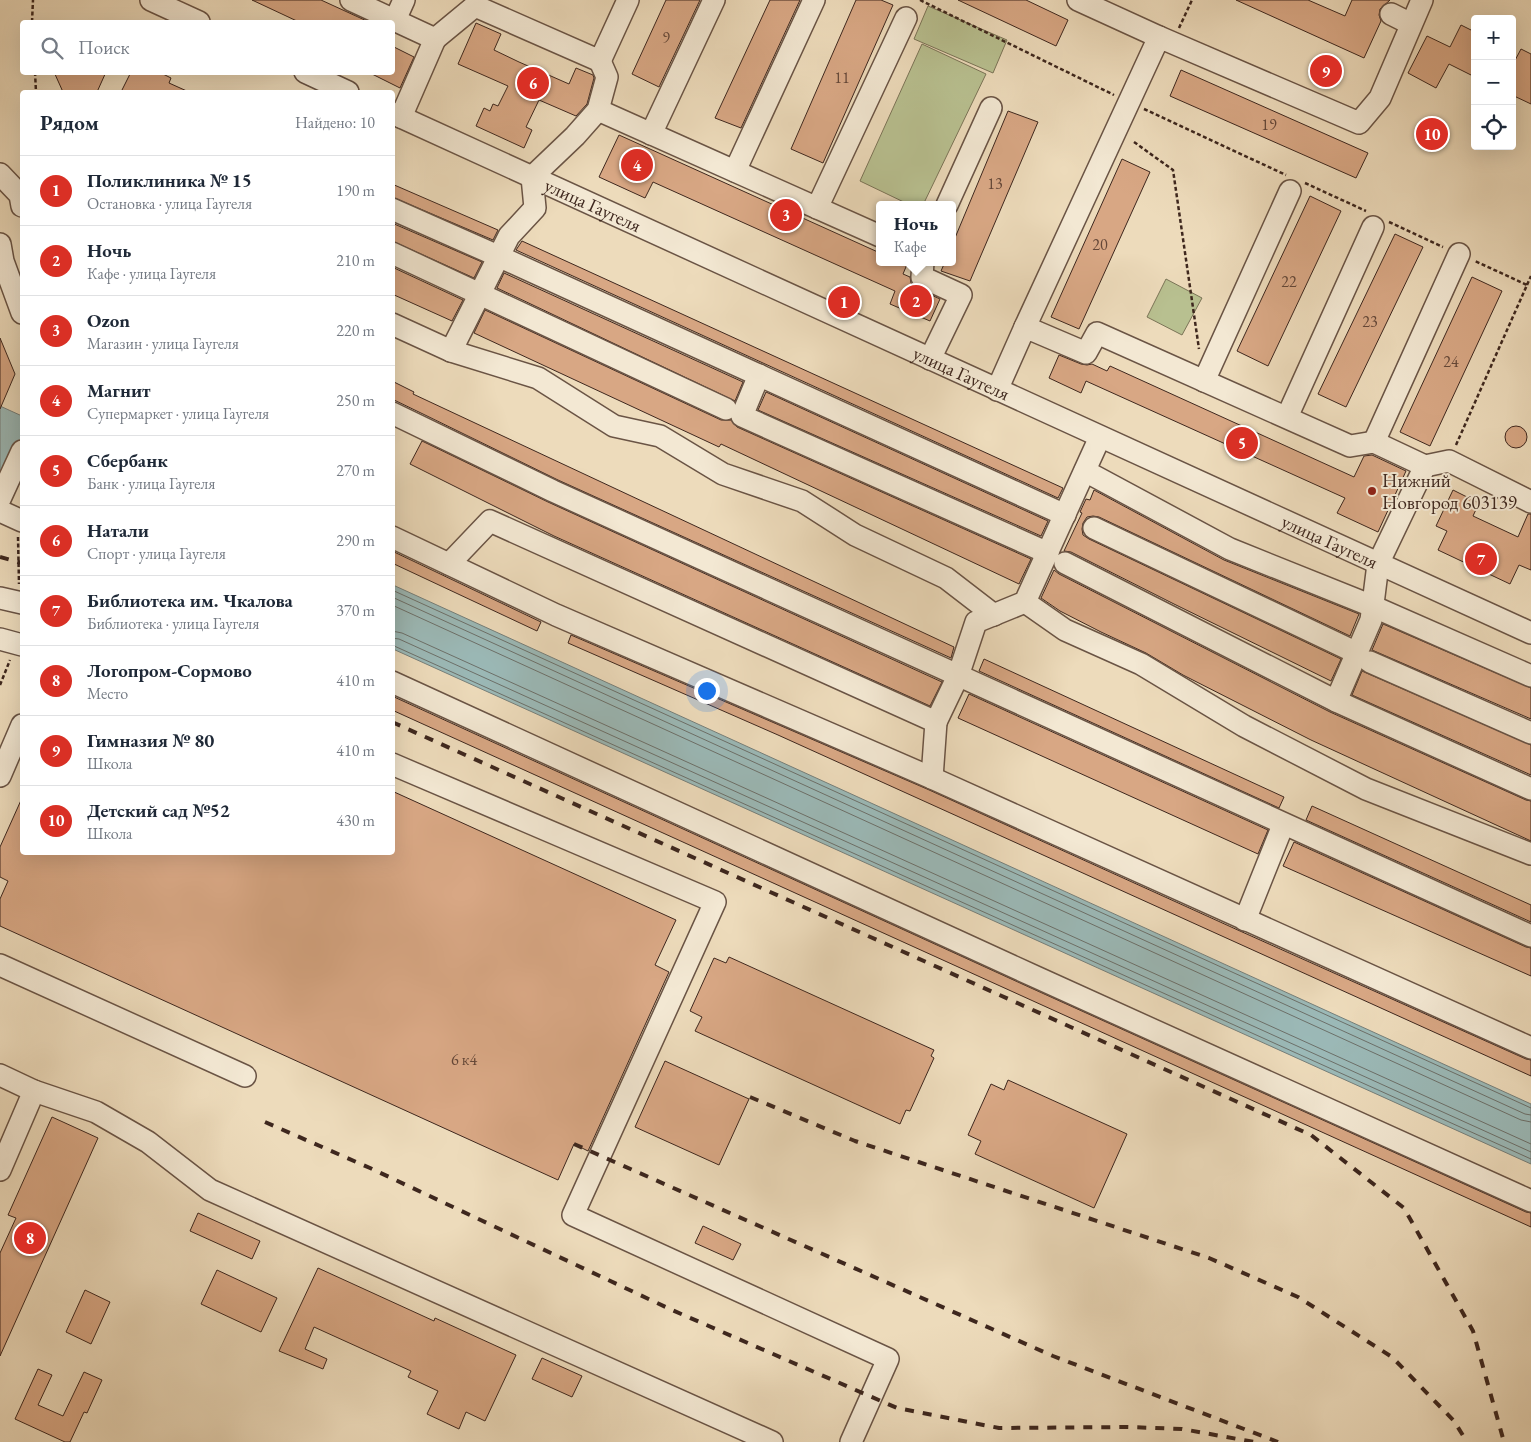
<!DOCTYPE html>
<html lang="ru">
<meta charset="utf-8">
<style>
:root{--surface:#fff;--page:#f2f2f3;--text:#1f2937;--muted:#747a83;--line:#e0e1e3;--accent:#d93025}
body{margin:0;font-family:"EB Garamond",serif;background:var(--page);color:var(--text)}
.controls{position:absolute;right:15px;top:15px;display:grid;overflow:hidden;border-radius:5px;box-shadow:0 5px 20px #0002}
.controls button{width:45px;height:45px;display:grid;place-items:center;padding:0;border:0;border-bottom:1px solid var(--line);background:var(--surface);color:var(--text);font:25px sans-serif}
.you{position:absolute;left:706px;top:690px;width:18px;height:18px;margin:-12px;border:4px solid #fff;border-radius:50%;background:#1a73e8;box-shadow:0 0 0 8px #1a73e833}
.badge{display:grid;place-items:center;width:32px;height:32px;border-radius:50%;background:var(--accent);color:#fff;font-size:16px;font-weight:700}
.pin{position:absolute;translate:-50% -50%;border:2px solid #fff;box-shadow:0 1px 5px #0006}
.popup{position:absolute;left:876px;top:201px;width:80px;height:65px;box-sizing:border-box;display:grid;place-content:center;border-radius:5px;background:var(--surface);filter:drop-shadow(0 1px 4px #0005);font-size:16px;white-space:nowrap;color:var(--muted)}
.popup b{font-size:19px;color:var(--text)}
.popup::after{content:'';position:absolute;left:50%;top:100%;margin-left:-10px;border:10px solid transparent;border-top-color:var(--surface)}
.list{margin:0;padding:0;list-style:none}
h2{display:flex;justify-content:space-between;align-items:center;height:65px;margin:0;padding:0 20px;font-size:21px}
h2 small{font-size:16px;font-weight:400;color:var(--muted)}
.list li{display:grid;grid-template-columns:32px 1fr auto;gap:15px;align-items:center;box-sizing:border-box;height:70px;padding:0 20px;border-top:1px solid var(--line)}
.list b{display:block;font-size:19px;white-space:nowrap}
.list p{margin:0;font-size:16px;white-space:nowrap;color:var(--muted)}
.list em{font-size:16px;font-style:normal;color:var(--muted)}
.icon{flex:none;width:28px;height:28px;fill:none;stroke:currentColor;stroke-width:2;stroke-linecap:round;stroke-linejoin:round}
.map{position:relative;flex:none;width:1531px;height:1442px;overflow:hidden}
.search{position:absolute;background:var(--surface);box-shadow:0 5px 20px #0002;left:20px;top:20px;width:375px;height:55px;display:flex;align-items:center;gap:12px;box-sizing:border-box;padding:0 18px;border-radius:5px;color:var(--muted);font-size:19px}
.panel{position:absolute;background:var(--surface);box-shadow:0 5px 20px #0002;left:20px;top:90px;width:375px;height:765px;border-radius:5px}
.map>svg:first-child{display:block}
.green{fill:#b8c090;stroke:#7b7457}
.water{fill:#9bb9b7;stroke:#767f7a}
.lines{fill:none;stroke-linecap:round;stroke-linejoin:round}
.shore{stroke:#6c706a;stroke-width:1}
.building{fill:#d8a784;stroke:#3e271e}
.minor-casing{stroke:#6a5445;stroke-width:24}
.path{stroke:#3e271e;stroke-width:2.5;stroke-dasharray:4 2.5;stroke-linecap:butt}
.minor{stroke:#f3e8d3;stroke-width:21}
.rail{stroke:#3e271e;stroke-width:4;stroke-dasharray:9 9;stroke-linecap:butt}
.poi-dot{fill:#8f2418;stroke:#f3e8d3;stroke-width:2}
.labels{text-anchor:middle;stroke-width:4;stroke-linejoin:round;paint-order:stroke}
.number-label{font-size:16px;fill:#644738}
.street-label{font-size:19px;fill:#3e271e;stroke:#f3e8d3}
.poi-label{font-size:19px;fill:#3e271e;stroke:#f3e8d3;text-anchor:start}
</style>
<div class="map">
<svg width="1531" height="1442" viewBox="0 0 1531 1442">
<rect width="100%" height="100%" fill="#eddbbb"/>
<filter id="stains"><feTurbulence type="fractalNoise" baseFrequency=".004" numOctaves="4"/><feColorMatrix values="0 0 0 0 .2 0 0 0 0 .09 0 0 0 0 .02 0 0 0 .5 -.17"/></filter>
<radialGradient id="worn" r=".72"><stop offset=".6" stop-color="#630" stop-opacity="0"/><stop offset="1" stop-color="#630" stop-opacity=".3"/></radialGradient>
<path class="green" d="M928,6L1007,40L993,73L914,39Z
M922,44L986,74L923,205H910L860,181Z
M1166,279L1202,298L1182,335L1147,317Z"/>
<path class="water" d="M0,406L22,416V481L0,471Z
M393,585L1531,1104V1164L393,649Z"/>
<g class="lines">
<path class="shore" d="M392,590L1531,1108
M392,597L1525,1114L1531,1115
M392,605L1521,1120L1531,1122
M392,631L402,633L1531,1144
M392,638L399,639L1531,1152
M392,645L1531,1159"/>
</g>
<path class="building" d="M252,0H321L369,22H299Z
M666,0H700L659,87L632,74Z
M770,0H800L741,128L715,118Z
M856,0H881L893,5L823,163L791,149Z
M958,0H1026L1068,20L1056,46Z
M1236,0H1308L1345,16L1352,0H1390L1380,9L1379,15L1381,21L1364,58Z
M476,23L501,34L494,50L519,62L569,84L576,68L593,75L594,78L587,104L576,116L539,100L526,127L532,130L524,148L476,126L484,108L490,111L493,104L498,106L508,86L458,64Z
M1461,25L1475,32V77L1449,64L1436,88L1408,73L1427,36L1450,47Z
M392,46L414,57L400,88L368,72H392Z
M1521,49L1531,54V104L1512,95V66Z
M1181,70L1368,153L1356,178L1170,96Z
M54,72H106L97,92H63Z
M131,72H159L171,78L169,83L189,92H121Z
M1008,111L1038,122L970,281L941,271L945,262H952V245Z
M619,135L880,253V262H908L903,274L910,277L911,283L916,288L940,299L930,321L890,304L895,291L653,182L645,198L599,177Z
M1122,159L1150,172L1079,329L1051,317Z
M392,184L498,230L493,240L392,197Z
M1310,196L1341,211L1268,366L1237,351Z
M392,223L482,262L474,278L392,241Z
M1395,234L1423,247L1346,407L1318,394Z
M522,241L1063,488L1058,498L516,250Z
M392,267L463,300L452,321L392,294Z
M504,273L743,382L735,401L497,288Z
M1472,277L1502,291L1430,446L1400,432Z
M485,310L721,420H731L737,427L1031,559L1019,584L721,444L719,447L474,333Z
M0,338L15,374L0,409Z
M1059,355L1081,364L1087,365L1092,364L1107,371L1110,366L1354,477L1364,456L1372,455L1406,471L1378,532L1337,513L1345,498L1086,381L1081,393L1049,378Z
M392,381L414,392L413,394L954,647L951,658L558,480L423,414L392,399Z
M766,392L1048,521L1041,536L758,410Z
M1505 437a11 11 0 1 1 22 0a11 11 0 1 1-22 0Z
M422,441L548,502L942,682L930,706L554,536L410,464Z
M1094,490L1224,560L1359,614L1350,636L1099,517L1093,516L1087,517L1083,523L1082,529L1083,535L1089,539L1341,659L1331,681L1174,604L1071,552L1064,551L1082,513L1080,512L1086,499L1090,500Z
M1453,490L1479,503L1473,516L1518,537L1528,514H1531V570L1519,565L1510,584L1438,550L1447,531L1436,526Z
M392,551L541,622L537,631L392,563Z
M1054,570L1059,574L1330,712L1526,800L1531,801V841L1311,740L1183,675L1146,653L1101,632L1060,611L1041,598Z
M1383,624L1531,688V719L1372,650Z
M571,635L927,789L1240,931L1526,1059L1531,1060V1076L778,735L568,643Z
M984,659L1284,797L1279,808L979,671Z
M1362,671L1531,745V775L1352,695Z
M969,694L1268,830L1258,854L958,718Z
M392,696L1031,988L1526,1212L1531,1213V1227L392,710Z
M392,791L676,920L655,965L669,972L588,1151L574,1144L558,1180L0,926V899L8,881L0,877V847L22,798V852H392Z
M1312,806L1531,905V922L1306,820Z
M1294,842L1526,947L1531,948V976L1283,866Z
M729,957L934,1050L931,1056L934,1058L910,1111L906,1110L900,1124L695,1031L702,1017L690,1011L714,958L726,963Z
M665,1061L749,1099L719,1165L635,1127Z
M1008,1080L1127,1134L1094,1208L975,1154L981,1141L968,1135L991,1084L1004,1090Z
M52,1117L98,1138L0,1356V1253L16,1218L8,1215Z
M198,1213L260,1241L252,1259L190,1231Z
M703,1226L741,1244L733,1260L695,1243Z
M318,1268L434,1321L435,1318L516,1355L485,1421L466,1412L459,1429L427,1414L438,1391L408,1377L411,1371L314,1327L305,1349L327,1359L323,1369L279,1351Z
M217,1270L277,1298L261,1332L201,1304Z
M85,1290L110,1302L91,1344L66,1332Z
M542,1358L582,1376L572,1397L532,1379Z
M38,1369L52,1375L38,1405L63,1416L84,1372L102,1380L87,1413L84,1412L70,1442H65L15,1419Z"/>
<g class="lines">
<defs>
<g id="minor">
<path d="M151,0L199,22"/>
<path d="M351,0L435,39L401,117"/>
<path d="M1078,0L1159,37"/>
<path d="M1391,14L1411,24"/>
<path d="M395,20L404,0"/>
<path d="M435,39L475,6L600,61L628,0"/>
<path d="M600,61L607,77L598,110L575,136L532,177L535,208L509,236L451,351L538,378L614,426L660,436L723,474L802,501L855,535L946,578L994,615"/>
<path d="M305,72L348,92"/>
<path d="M598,110L880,236"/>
<path id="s1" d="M392,113L1531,633"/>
<path d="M651,134L714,0"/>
<path d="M735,171L814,0"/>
<path d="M0,174L20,195L22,206"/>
<path d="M947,205L991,108"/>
<path d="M817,208L906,18"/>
<path d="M392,209L498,256L1065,515"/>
<path d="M0,244L3,261L22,313"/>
<path d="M392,253L726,409"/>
<path d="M923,262L922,277L961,295L930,359"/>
<path d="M392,324L451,351"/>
<path d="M1025,327L1159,37L1359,123L1380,98L1422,0"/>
<path d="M759,375L742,416L1048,553"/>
<path d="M1204,381L1290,191"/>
<path d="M997,390L1025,327L1086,353L1097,333L1350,446L1374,442L1425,466"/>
<path d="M392,413L553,491L1531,936"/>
<path d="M1287,417L1373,227"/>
<path d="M1374,442L1459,254"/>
<path d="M1085,471L1230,549L1372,606L1531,676"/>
<path d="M0,499L22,451"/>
<path d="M1531,502L1449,461L1425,466L1378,564L1371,620L1336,701L1531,789"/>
<path d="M0,511L22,521"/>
<path d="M1094,528L1357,653"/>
<path d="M392,537L556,615L932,778L1531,1048"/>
<path d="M1065,563L1336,701"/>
<path d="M449,564L490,521L936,722L932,778"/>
<path d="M0,598L22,603"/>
<path d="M1025,602L1065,630L1141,664L1244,726L1366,789L1531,854"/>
<path d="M0,639L22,645"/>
<path d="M1370,662L1531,733"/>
<path d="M392,682L1036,977L1531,1201"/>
<path d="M936,722L958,676L976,622L1025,602L1100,437"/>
<path d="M392,764L715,902L573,1215L888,1359L851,1442"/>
<path d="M0,776L22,725"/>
<path d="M1245,920L1283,825"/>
<path d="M0,965L245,1076"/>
<path d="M0,1075L34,1091L0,1170"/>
<path d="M34,1091L96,1112L148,1142L210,1190L772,1442"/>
</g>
</defs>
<use href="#minor" class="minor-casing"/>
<path class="path" d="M920,0L1114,95
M32,22L33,0
M1179,28L1192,0
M35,72L36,92
M1144,109L1286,175
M1134,142L1173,170L1199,349
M1305,183L1366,211
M1389,222L1443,247
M1527,285L1531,276
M1456,445L1527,285L1475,261
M18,537L19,584
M0,685L10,660"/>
<use href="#minor" class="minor"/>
<path class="rail" d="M0,557L22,563
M392,722L1311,1135L1404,1208L1473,1331L1504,1442
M750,1097L855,1141L1209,1258L1298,1297L1392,1357L1454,1421L1467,1442
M265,1122L370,1168L672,1310L897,1408L999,1428L1128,1427L1182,1429L1254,1442
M574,1144L1053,1356L1278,1442"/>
</g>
<circle class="poi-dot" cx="1372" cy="491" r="5"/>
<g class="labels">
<g class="number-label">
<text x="666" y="43">9</text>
<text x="842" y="83">11</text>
<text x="1269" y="130">19</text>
<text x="995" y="189">13</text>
<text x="1100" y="250">20</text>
<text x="1289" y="287">22</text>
<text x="1370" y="327">23</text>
<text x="1451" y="367">24</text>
<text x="464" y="1065">6 к4</text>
</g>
<g class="street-label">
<text dy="7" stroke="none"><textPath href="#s1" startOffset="221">улица Гаугеля</textPath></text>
<text dy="7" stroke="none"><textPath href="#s1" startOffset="626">улица Гаугеля</textPath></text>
<text dy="7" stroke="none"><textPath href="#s1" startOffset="1031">улица Гаугеля</textPath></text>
</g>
<g class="poi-label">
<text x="1382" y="487">Нижний<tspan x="1382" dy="22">Новгород 603139</tspan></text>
</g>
</g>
<rect width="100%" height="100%" filter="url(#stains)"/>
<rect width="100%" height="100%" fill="url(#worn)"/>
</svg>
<div class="controls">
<button>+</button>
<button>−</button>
<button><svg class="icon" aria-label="locate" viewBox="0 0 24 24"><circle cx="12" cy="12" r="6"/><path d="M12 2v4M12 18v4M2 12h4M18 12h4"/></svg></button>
</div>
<div class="you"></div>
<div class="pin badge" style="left:844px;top:302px">1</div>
<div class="pin badge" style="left:916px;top:301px">2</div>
<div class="popup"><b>Ночь</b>Кафе</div>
<div class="pin badge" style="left:786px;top:215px">3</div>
<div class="pin badge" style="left:637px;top:165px">4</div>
<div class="pin badge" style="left:1242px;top:443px">5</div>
<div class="pin badge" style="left:533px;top:83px">6</div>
<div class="pin badge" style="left:1481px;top:559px">7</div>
<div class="pin badge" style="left:30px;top:1238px">8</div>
<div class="pin badge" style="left:1326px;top:71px">9</div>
<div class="pin badge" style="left:1432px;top:134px">10</div>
<div class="search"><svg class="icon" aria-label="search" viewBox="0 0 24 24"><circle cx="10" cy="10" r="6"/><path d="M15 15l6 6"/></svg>Поиск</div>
<section class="panel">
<h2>Рядом<small>Найдено: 10</small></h2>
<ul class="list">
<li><span class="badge">1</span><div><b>Поликлиника № 15</b><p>Остановка · улица Гаугеля</p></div><em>190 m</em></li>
<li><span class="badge">2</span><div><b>Ночь</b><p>Кафе · улица Гаугеля</p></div><em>210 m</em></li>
<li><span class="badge">3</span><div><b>Ozon</b><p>Магазин · улица Гаугеля</p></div><em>220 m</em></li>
<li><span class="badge">4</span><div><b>Магнит</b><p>Супермаркет · улица Гаугеля</p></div><em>250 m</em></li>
<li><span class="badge">5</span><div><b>Сбербанк</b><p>Банк · улица Гаугеля</p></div><em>270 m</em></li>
<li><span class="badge">6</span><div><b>Натали</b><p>Спорт · улица Гаугеля</p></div><em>290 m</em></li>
<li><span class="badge">7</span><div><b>Библиотека им. Чкалова</b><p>Библиотека · улица Гаугеля</p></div><em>370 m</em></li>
<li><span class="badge">8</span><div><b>Логопром-Сормово</b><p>Место</p></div><em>410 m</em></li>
<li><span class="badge">9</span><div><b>Гимназия № 80</b><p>Школа</p></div><em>410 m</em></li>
<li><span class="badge">10</span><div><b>Детский сад №52</b><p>Школа</p></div><em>430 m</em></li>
</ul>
</section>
</div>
